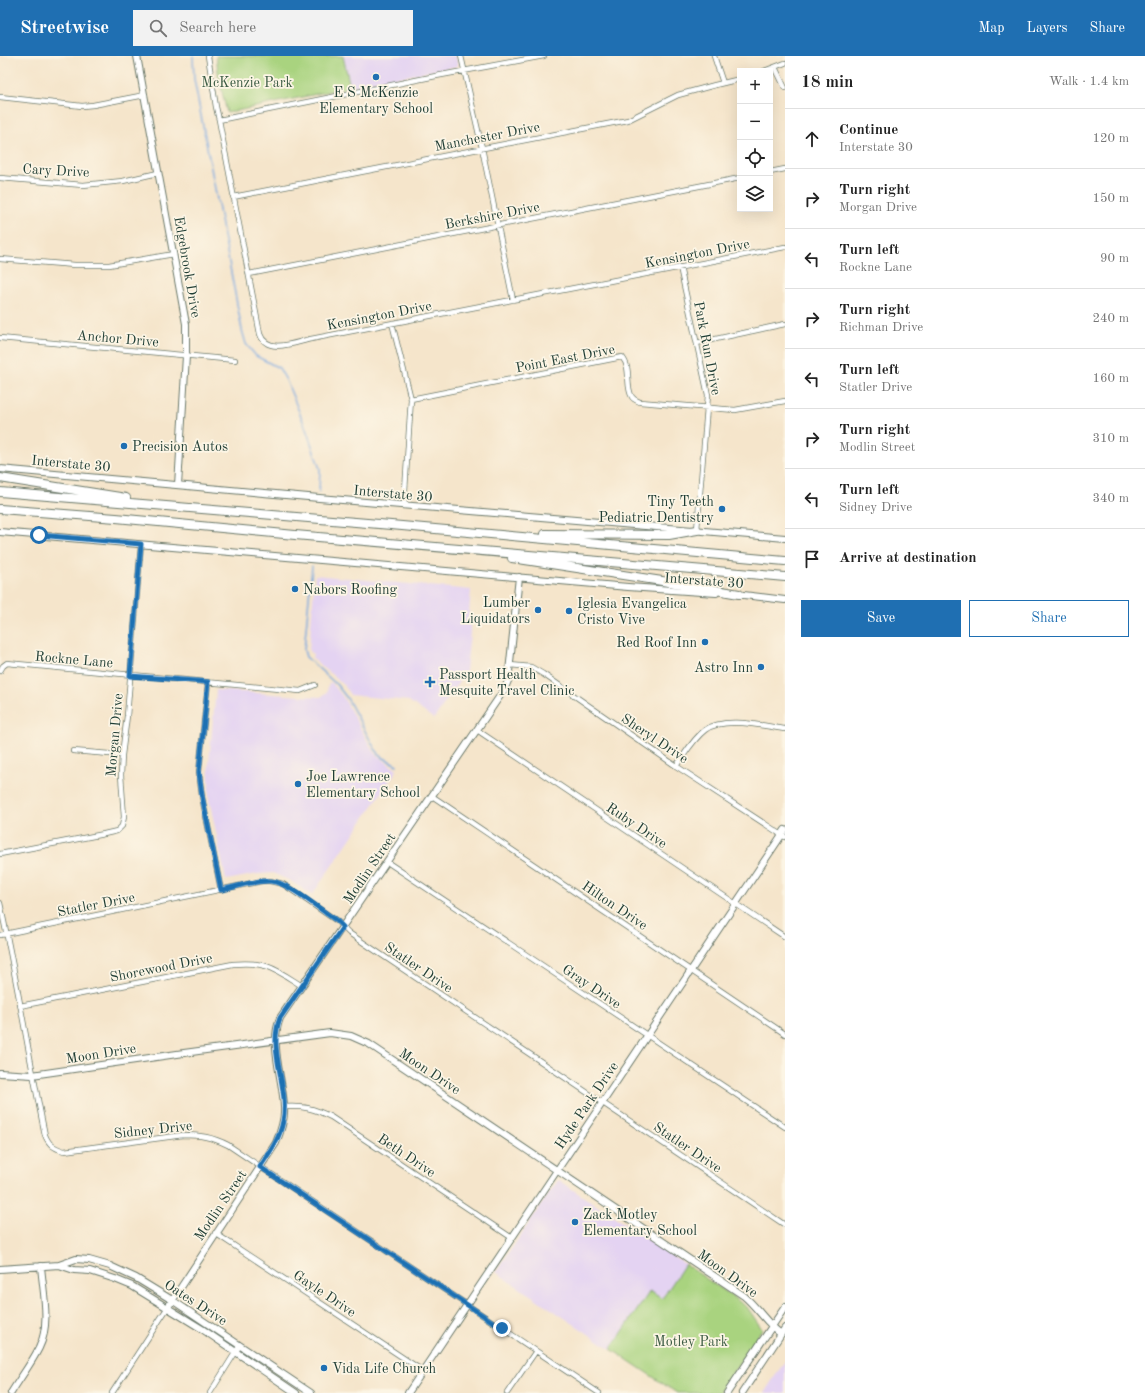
<!DOCTYPE html>
<meta charset="utf-8">
<style>
:root{--surface:#fff;--page:#f2f2f2;--text:#222;--muted:#767676;--line:#e0e0e0;--accent:#1f6fb2}
body{margin:0;font-family:"Old Standard TT",serif;background:var(--page);color:var(--text)}
.controls{position:absolute;right:12px;top:12px;display:grid;overflow:hidden;border-radius:0px;box-shadow:0 4px 16px #0002}
.controls button{width:36px;height:36px;display:grid;place-items:center;padding:0;border:0;border-bottom:1px solid var(--line);background:var(--surface);color:var(--text);font:20px sans-serif}
.stop{position:absolute;width:12px;height:12px;margin:-9px;border:3px solid #1f6fb2;border-radius:50%;background:#fff}
.stop.end{background:#1f6fb2;border-color:#fff;box-shadow:0 1px 4px #0008}
.list{margin:0;padding:0;list-style:none}
h2{display:flex;justify-content:space-between;align-items:center;height:52px;margin:0;padding:0 16px;font-size:17px}
h2 small{font-size:13px;font-weight:400;color:var(--muted)}
.list li{display:grid;grid-template-columns:26px 1fr auto;gap:12px;align-items:center;box-sizing:border-box;height:60px;padding:0 16px;border-top:1px solid var(--line)}
.list b{display:block;font-size:15px;white-space:nowrap}
.list p{margin:0;font-size:13px;white-space:nowrap;color:var(--muted)}
.list em{font-size:13px;font-style:normal;color:var(--muted)}
.actions{display:flex;gap:8px;padding:12px 16px}
.actions a{flex:1;padding:9px 0;border:1px solid var(--accent);border-radius:0px;text-align:center;font-size:14px;color:var(--accent)}
.actions .main{background:var(--accent);color:#fff}
.icon{flex:none;width:22px;height:22px;fill:none;stroke:currentColor;stroke-width:2;stroke-linecap:round;stroke-linejoin:round}
.map{position:relative;flex:none;width:785px;height:1337px;overflow:hidden}
header{display:flex;align-items:center;gap:24px;box-sizing:border-box;height:56px;padding:0 20px;background:var(--accent);color:#fff}
header strong{font-size:19px}
nav{display:flex;gap:22px;margin-inline-start:auto;font-size:14px}
.search{width:280px;height:36px;background:var(--page);display:flex;align-items:center;gap:10px;box-sizing:border-box;padding:0 14px;border-radius:0px;color:var(--muted);font-size:15px}
main{display:flex}
aside{flex:1;background:var(--surface)}
.map>svg:first-child{display:block}
.built{fill:#e4d3f2}
.green{fill:#a9d37f;stroke:#64885a}
.lines{fill:none;stroke-linecap:round;stroke-linejoin:round}
.stream{stroke:#74a6df;stroke-width:1.5}
.street-casing{stroke:#6a7869;stroke-width:6}
.secondary-casing{stroke:#6a7869;stroke-width:8}
.highway-casing{stroke:#6a7869;stroke-width:10}
.street{stroke:#fff;stroke-width:4.5}
.secondary{stroke:#fff;stroke-width:6}
.highway{stroke:#fff;stroke-width:8}
.route{stroke:#1f6fb2;stroke-width:5}
.poi-dot{fill:#1f6fb2;stroke:#fcf5e5;stroke-width:1.5}
.labels{text-anchor:middle;stroke-width:3.5;stroke-linejoin:round;paint-order:stroke}
.park-label{font-size:14px;fill:#3b5b43;stroke:#fcf5e5}
.poi-label{font-size:14px;fill:#1f3d34;stroke:#fcf5e5;text-anchor:start}
.street-label{font-size:14px;fill:#1f3d34;stroke:#fcf5e5}
</style>
<header>
<strong>Streetwise</strong>
<div class="search"><svg class="icon" aria-label="search" viewBox="0 0 24 24"><circle cx="10" cy="10" r="6"/><path d="M15 15l6 6"/></svg>Search here</div>
<nav><a>Map</a><a>Layers</a><a>Share</a></nav>
</header>
<main>
<div class="map">
<svg width="785" height="1337" viewBox="0 0 785 1337">
<rect width="100%" height="100%" fill="#fcf5e5"/>
<filter id="ink" filterUnits="userSpaceOnUse"><feTurbulence type="fractalNoise" baseFrequency=".025" numOctaves="2"/><feDisplacementMap in="SourceGraphic" scale="8" xChannelSelector="R" yChannelSelector="G"/><feConvolveMatrix kernelMatrix="1 2 1 2 8 2 1 2 1" color-interpolation-filters="sRGB"/></filter>
<filter id="wash" filterUnits="userSpaceOnUse"><feTurbulence type="fractalNoise" baseFrequency=".012" numOctaves="4" result="noise"/><feDisplacementMap in="SourceGraphic" scale="16" xChannelSelector="R" yChannelSelector="G"/><feGaussianBlur stdDeviation="0.9" result="paint"/><feColorMatrix in="noise" values="0 0 0 0 0 0 0 0 0 0 0 0 0 0 0 0 0 1.4 0 .05"/><feComposite in="paint" operator="in"/></filter>
<g filter="url(#wash)">
<rect width="100%" height="100%" fill="#f5e5cb"/>
<path class="built" d="M343,0H456L458,10L350,31Z
M315,519L471,534L468,568H471L466,615L434,663L409,645L350,639L344,629L312,602L313,598L309,595Z
M331,626L343,641L372,693L378,700L397,714L312,839L291,825L273,817L258,818L226,824L209,742V706L216,634L299,640L321,641L327,636L328,629Z
M558,1124L685,1208L662,1243L650,1235L611,1293L496,1216Z
M785,1305V1337H764Z"/>
<path class="green" d="M216,0H343L350,31L227,57L219,23Z
M685,1208L747,1251L762,1273L719,1337H677L611,1293L650,1235L662,1243Z"/>
<g class="lines">
<path class="stream" d="M193,0L194,23L242,274L246,288L256,300L279,312L286,324L305,370L320,413L319,436
M312,510L304,594L306,601L336,628L347,642L375,693L382,701L397,709"/>
</g>
</g>
<g filter="url(#ink)">
<g class="lines">
<defs>
<path id="street" d="M208,0L216,51L219,64L260,278C267,299 296,286 311,283L785,191
M461,0L482,92L513,244
M714,0L723,27
M775,11L785,32
M764,15L785,7
M0,41L82,50L93,49L145,39
M219,64L436,20L544,0
M770,116L785,113
M0,122L83,129L123,125L158,117
M233,141L628,64L678,39L715,29L740,23
M0,203L75,209H109L174,198
M680,211L708,339L697,474
M249,218L740,122
M392,267L411,343L404,450
M0,282L235,304
M697,287L785,268
M411,343L622,301C632,312 625,330 632,341C634,344 638,345 640,346L735,354L785,345
M510,609L531,611L543,618L676,710L785,781
M0,615L3,610L7,607L300,635L315,629
M208,626L199,716L202,741L221,834
M477,674L785,881
M73,695L122,699
M676,710C685,698 693,683 705,674C724,660 763,670 785,673
M432,740L785,978
M0,798L104,778L117,775L122,770L124,761L121,719L122,699L127,660L141,488
M387,806L785,1071
M0,847C17,924 29,1002 45,1079C49,1089 54,1092 64,1095L183,1079C200,1079 212,1081 228,1089L599,1337
M0,879L262,825H270L283,828L337,865L349,877L785,1169
M20,950L233,908C267,905 275,913 302,930
M284,1051C304,1050 313,1052 331,1061L512,1182
M215,1177L423,1315
M112,1337L168,1251
M210,1337L240,1289
M507,1337L536,1295"/>
<path id="secondary" d="M137,0L186,268V300L178,429
M0,413L319,442L785,482
M0,476L628,531L716,537
M735,538L785,544
M0,1017L32,1019L184,997L330,977L351,980L369,988L744,1240C758,1252 767,1268 781,1278
M59,1209L74,1214L90,1215L115,1223L132,1230L202,1273L296,1337
M0,1213L59,1209L76,1203L89,1204L110,1210L136,1222L172,1244L311,1337
M168,1251L276,1087C281,1075 285,1063 284,1051C283,1022 269,990 280,962L504,634L508,625L519,521
M11,1337C20,1322 31,1308 39,1292C51,1268 43,1236 41,1210
M408,1337L785,774
M727,1337L785,1251
M742,1337L785,1272"/>
<path id="highway" d="M0,422L126,442
M0,436L391,469L785,505
M0,453L116,462L295,479L785,521
M545,478L669,479L697,474
M512,502L688,529L739,538"/>
</defs>
<use href="#street" class="street-casing"/>
<use href="#secondary" class="secondary-casing"/>
<use href="#highway" class="highway-casing"/>
<use href="#street" class="street"/>
<use href="#secondary" class="secondary"/>
<use href="#highway" class="highway"/>
</g>
</g>
<g class="lines" filter="url(#ink)">
<path class="route" d="M39,479L141,488L130,620L208,626L199,716L202,740L221,834C237,831 254,824 270,825C287,825 322,855 337,865L343,871L280,962C267,995 290,1031 283,1065C280,1082 270,1096 260,1111L502,1272"/>
</g>
<g class="poi-dot">
<circle cx="376" cy="21" r="4"/>
<circle cx="124" cy="390" r="4"/>
<circle cx="722" cy="453" r="4"/>
<circle cx="295" cy="533" r="4"/>
<circle cx="538" cy="554" r="4"/>
<circle cx="569" cy="555" r="4"/>
<circle cx="705" cy="586" r="4"/>
<circle cx="761" cy="611" r="4"/>
<path d="M428 620h4v4h4v4h-4v4h-4v-4h-4v-4h4z"/>
<circle cx="298" cy="728" r="4"/>
<circle cx="575" cy="1166" r="4"/>
<circle cx="324" cy="1312" r="4"/>
</g>
<g class="labels">
<g class="park-label">
<text x="247" y="31">McKenzie Park</text>
<text x="691" y="1290">Motley Park</text>
</g>
<g class="poi-label">
<text x="376" y="41" text-anchor="middle">E S McKenzie<tspan x="376" dy="16">Elementary School</tspan></text>
<text x="132" y="395">Precision Autos</text>
<text x="714" y="450" text-anchor="end">Tiny Teeth<tspan x="714" dy="16">Pediatric Dentistry</tspan></text>
<text x="303" y="538">Nabors Roofing</text>
<text x="530" y="551" text-anchor="end">Lumber<tspan x="530" dy="16">Liquidators</tspan></text>
<text x="577" y="552">Iglesia Evangelica<tspan x="577" dy="16">Cristo Vive</tspan></text>
<text x="697" y="591" text-anchor="end">Red Roof Inn</text>
<text x="753" y="616" text-anchor="end">Astro Inn</text>
<text x="439" y="623">Passport Health<tspan x="439" dy="16">Mesquite Travel Clinic</tspan></text>
<text x="306" y="725">Joe Lawrence<tspan x="306" dy="16">Elementary School</tspan></text>
<text x="583" y="1163">Zack Motley<tspan x="583" dy="16">Elementary School</tspan></text>
<text x="332" y="1317">Vida Life Church</text>
</g>
<g class="street-label">
<text transform="translate(487 80) rotate(-11)" y="5">Manchester Drive</text>
<text transform="translate(56 114) rotate(3)" y="5">Cary Drive</text>
<text transform="translate(492 159) rotate(-11)" y="5">Berkshire Drive</text>
<text transform="translate(697 197) rotate(-11)" y="5">Kensington Drive</text>
<text transform="translate(188 211) rotate(80)" y="5">Edgebrook Drive</text>
<text transform="translate(379 259) rotate(-11)" y="5">Kensington Drive</text>
<text transform="translate(118 282) rotate(5)" y="5">Anchor Drive</text>
<text transform="translate(708 292) rotate(79)" y="5">Park Run Drive</text>
<text transform="translate(565 302) rotate(-11)" y="5">Point East Drive</text>
<text transform="translate(71 407) rotate(5)" y="5">Interstate 30</text>
<text transform="translate(393 437) rotate(5)" y="5">Interstate 30</text>
<text transform="translate(704 524) rotate(4)" y="5">Interstate 30</text>
<text transform="translate(74 603) rotate(5)" y="5">Rockne Lane</text>
<text transform="translate(114 679) rotate(-85)" y="5">Morgan Drive</text>
<text transform="translate(655 682) rotate(34)" y="5">Sheryl Drive</text>
<text transform="translate(637 769) rotate(34)" y="5">Ruby Drive</text>
<text transform="translate(369 812) rotate(-56)" y="5">Modlin Street</text>
<text transform="translate(96 848) rotate(-11)" y="5">Statler Drive</text>
<text transform="translate(615 849) rotate(34)" y="5">Hilton Drive</text>
<text transform="translate(161 911) rotate(-11)" y="5">Shorewood Drive</text>
<text transform="translate(419 911) rotate(34)" y="5">Statler Drive</text>
<text transform="translate(592 930) rotate(34)" y="5">Gray Drive</text>
<text transform="translate(101 997) rotate(-9)" y="5">Moon Drive</text>
<text transform="translate(430 1015) rotate(34)" y="5">Moon Drive</text>
<text transform="translate(586 1049) rotate(-56)" y="5">Hyde Park Drive</text>
<text transform="translate(153 1073) rotate(-6)" y="5">Sidney Drive</text>
<text transform="translate(688 1091) rotate(34)" y="5">Statler Drive</text>
<text transform="translate(407 1099) rotate(34)" y="5">Beth Drive</text>
<text transform="translate(220 1149) rotate(-56)" y="5">Modlin Street</text>
<text transform="translate(728 1217) rotate(36)" y="5">Moon Drive</text>
<text transform="translate(325 1237) rotate(34)" y="5">Gayle Drive</text>
<text transform="translate(196 1246) rotate(33)" y="5">Oates Drive</text>
</g>
</g>
</svg>
<div class="controls">
<button>+</button>
<button>−</button>
<button><svg class="icon" aria-label="locate" viewBox="0 0 24 24"><circle cx="12" cy="12" r="6"/><path d="M12 2v4M12 18v4M2 12h4M18 12h4"/></svg></button>
<button><svg class="icon" aria-label="layers" viewBox="0 0 24 24"><path d="M12 4l9 5-9 5-9-5zM3 14l9 5 9-5"/></svg></button>
</div>
<div class="stop" style="left:39px;top:479px"></div>
<div class="stop end" style="left:502px;top:1272px"></div>
</div>
<aside>
<h2>18 min<small>Walk · 1.4 km</small></h2>
<ul class="list">
<li><svg class="icon" aria-label="ahead" viewBox="0 0 24 24"><path d="M12 20V5M6 11l6-6 6 6"/></svg><div><b>Continue</b><p>Interstate 30</p></div><em>120 m</em></li>
<li><svg class="icon" aria-label="right" viewBox="0 0 24 24"><path d="M7 20v-9h11M14 6l5 5-5 5"/></svg><div><b>Turn right</b><p>Morgan Drive</p></div><em>150 m</em></li>
<li><svg class="icon" aria-label="left" viewBox="0 0 24 24"><path d="M17 20v-9H6M10 6l-5 5 5 5"/></svg><div><b>Turn left</b><p>Rockne Lane</p></div><em>90 m</em></li>
<li><svg class="icon" aria-label="right" viewBox="0 0 24 24"><path d="M7 20v-9h11M14 6l5 5-5 5"/></svg><div><b>Turn right</b><p>Richman Drive</p></div><em>240 m</em></li>
<li><svg class="icon" aria-label="left" viewBox="0 0 24 24"><path d="M17 20v-9H6M10 6l-5 5 5 5"/></svg><div><b>Turn left</b><p>Statler Drive</p></div><em>160 m</em></li>
<li><svg class="icon" aria-label="right" viewBox="0 0 24 24"><path d="M7 20v-9h11M14 6l5 5-5 5"/></svg><div><b>Turn right</b><p>Modlin Street</p></div><em>310 m</em></li>
<li><svg class="icon" aria-label="left" viewBox="0 0 24 24"><path d="M17 20v-9H6M10 6l-5 5 5 5"/></svg><div><b>Turn left</b><p>Sidney Drive</p></div><em>340 m</em></li>
<li><svg class="icon" aria-label="arrive" viewBox="0 0 24 24"><path d="M6 21V4h12l-3 4 3 4H6"/></svg><div><b>Arrive at destination</b></div></li>
</ul>
<div class="actions"><a class="main">Save</a><a>Share</a></div>
</aside>
</main>
